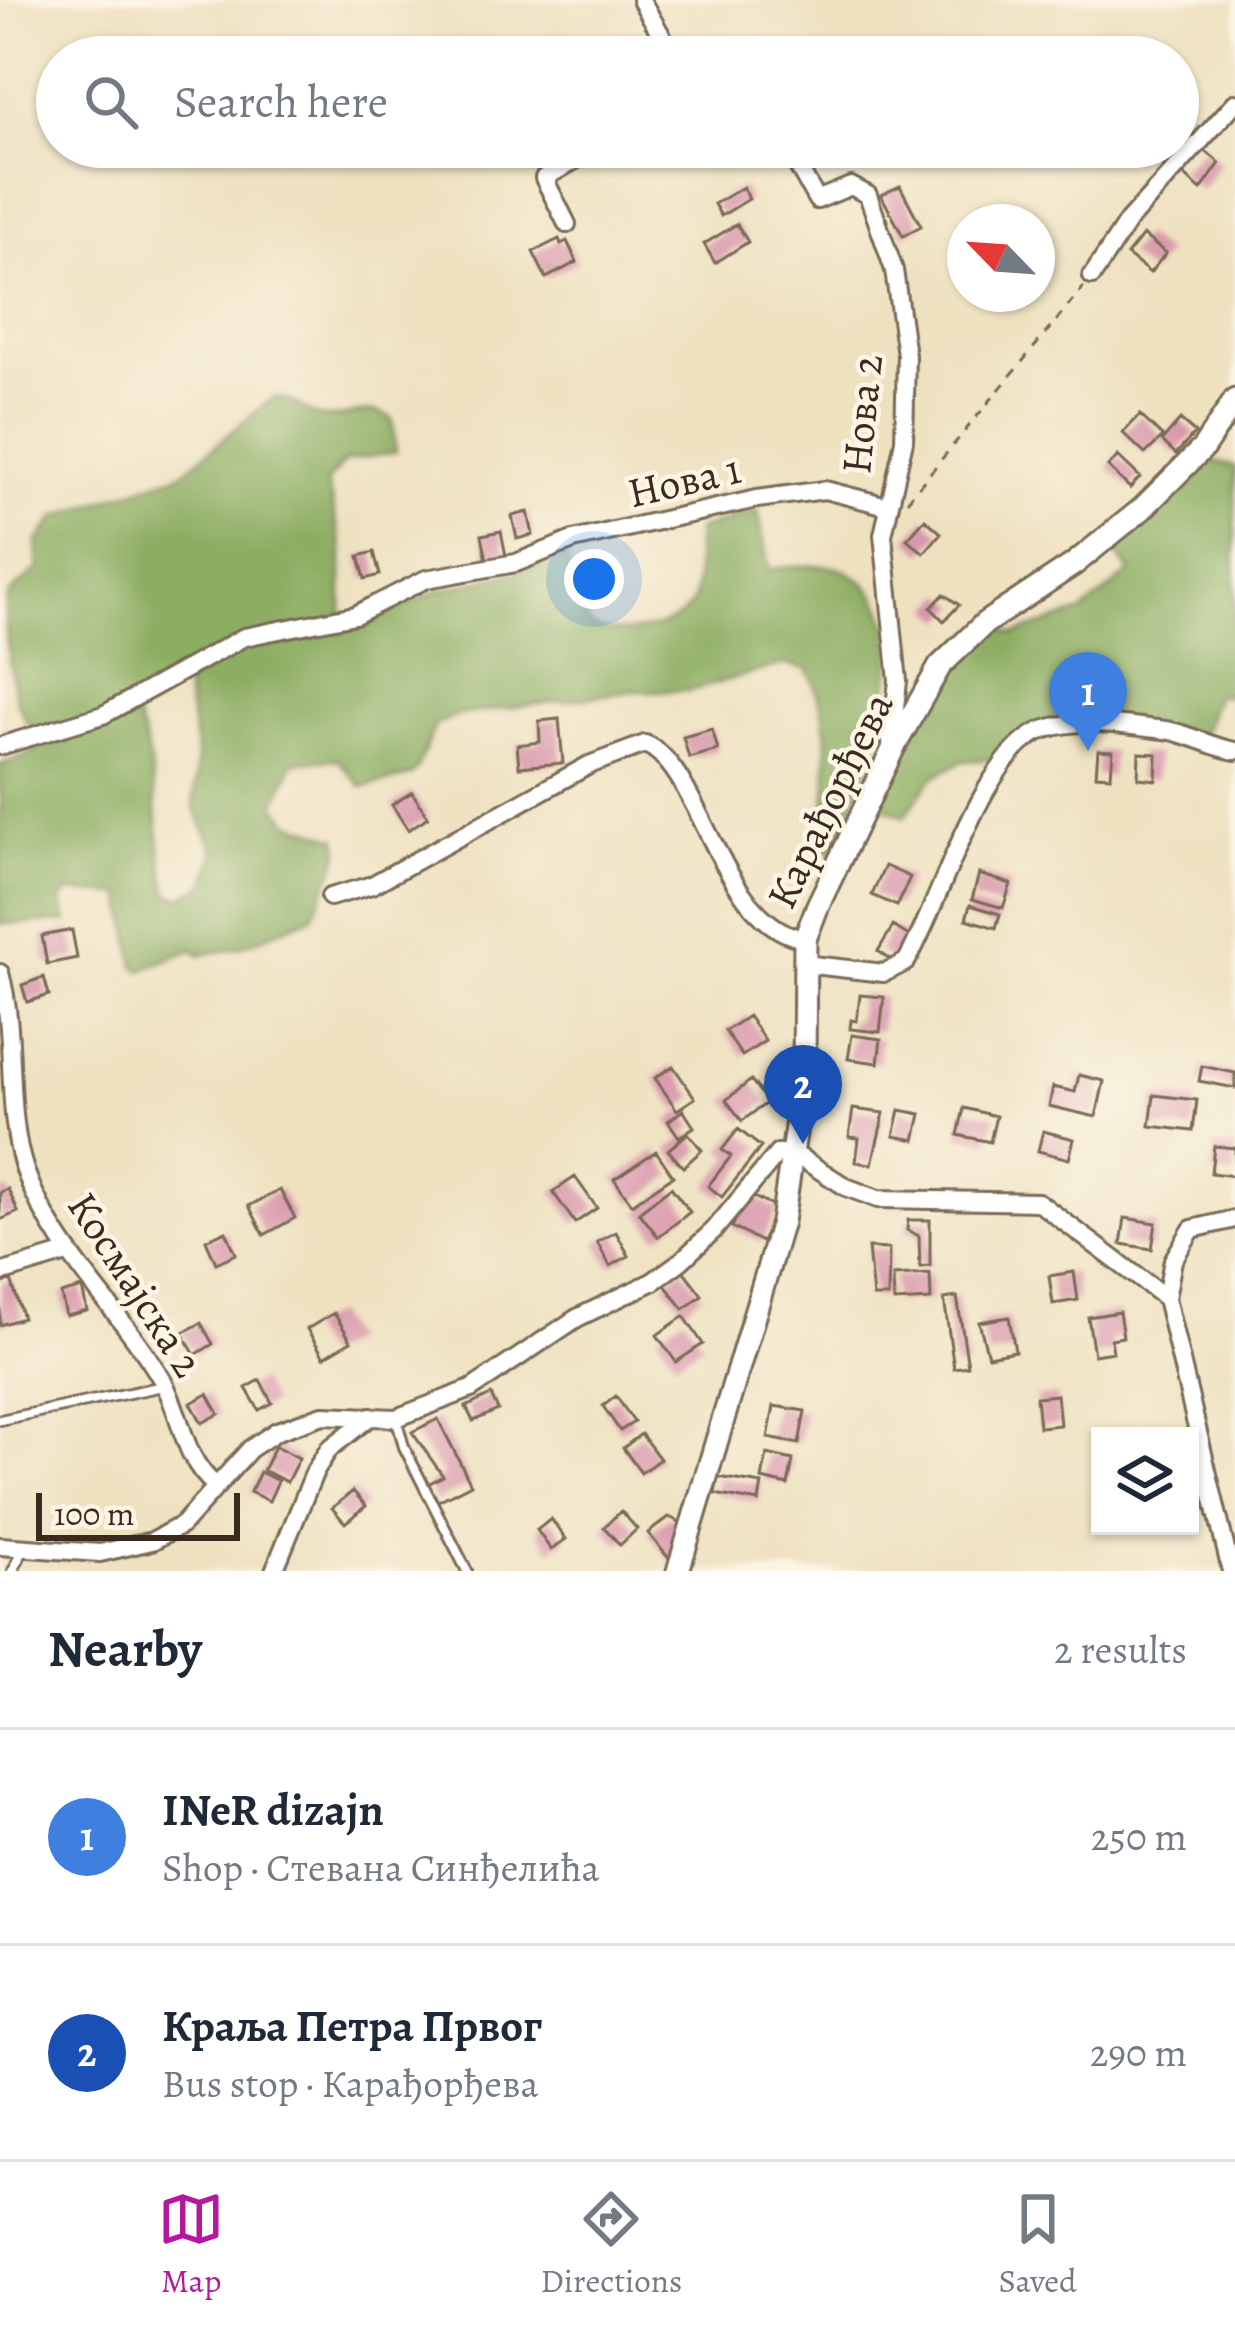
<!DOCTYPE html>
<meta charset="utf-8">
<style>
:root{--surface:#fff;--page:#f2f2f3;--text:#1f2937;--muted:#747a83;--line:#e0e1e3;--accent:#b5179e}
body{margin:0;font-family:Alegreya,serif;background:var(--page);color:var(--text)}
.controls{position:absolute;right:36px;bottom:36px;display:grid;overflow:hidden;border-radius:0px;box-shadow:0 3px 9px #0004}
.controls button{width:108px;height:108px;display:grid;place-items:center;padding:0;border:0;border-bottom:3px solid var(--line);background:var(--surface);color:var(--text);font:60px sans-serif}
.compass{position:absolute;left:947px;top:204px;width:108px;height:108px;border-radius:50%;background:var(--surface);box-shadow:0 3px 9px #0004;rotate:295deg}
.scale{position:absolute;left:36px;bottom:30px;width:204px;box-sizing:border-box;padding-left:12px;border:6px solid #3b2a1e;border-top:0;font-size:33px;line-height:42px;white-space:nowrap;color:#3b2a1e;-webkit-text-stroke:9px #fcf5e5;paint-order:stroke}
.you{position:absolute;left:594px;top:579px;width:42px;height:42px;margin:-30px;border:9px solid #fff;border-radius:50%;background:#1a73e8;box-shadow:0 0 0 18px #1a73e833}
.badge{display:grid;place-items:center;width:78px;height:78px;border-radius:50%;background:var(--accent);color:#fff;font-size:39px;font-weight:700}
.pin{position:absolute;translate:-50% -99px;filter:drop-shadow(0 3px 6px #0008)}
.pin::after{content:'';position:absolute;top:63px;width:42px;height:36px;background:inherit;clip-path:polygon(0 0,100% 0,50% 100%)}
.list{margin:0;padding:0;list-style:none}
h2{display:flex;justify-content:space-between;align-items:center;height:156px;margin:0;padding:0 48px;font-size:51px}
h2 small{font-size:39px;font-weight:400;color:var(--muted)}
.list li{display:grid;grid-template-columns:78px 1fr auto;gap:36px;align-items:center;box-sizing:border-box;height:216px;padding:0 48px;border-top:3px solid var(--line)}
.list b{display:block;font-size:45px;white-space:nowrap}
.list p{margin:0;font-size:39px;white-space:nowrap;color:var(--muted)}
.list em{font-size:39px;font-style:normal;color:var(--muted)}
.icon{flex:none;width:66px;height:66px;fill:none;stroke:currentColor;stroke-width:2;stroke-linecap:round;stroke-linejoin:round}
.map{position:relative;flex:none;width:1235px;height:1571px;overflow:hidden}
.search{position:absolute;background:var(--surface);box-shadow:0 3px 9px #0004;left:36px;right:36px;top:36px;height:132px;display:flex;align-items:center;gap:30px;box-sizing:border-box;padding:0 42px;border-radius:66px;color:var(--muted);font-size:45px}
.sheet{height:588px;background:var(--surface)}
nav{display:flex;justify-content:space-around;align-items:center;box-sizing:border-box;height:168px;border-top:3px solid var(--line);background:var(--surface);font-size:33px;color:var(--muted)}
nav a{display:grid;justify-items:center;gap:6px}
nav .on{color:var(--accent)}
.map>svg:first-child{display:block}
.forest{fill:#8cad62;stroke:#646c40;stroke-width:3;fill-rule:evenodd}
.building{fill:#d997ac}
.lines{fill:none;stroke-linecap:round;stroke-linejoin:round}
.service-casing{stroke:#7a6a57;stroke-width:14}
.minor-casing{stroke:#7a6a57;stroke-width:22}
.tertiary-casing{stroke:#7a6a57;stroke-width:27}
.path{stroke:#7a6a57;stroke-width:3;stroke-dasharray:9 9;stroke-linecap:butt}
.service{stroke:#fff;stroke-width:8}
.minor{stroke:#fff;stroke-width:16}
.tertiary{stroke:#fff;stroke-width:21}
.labels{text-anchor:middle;stroke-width:9;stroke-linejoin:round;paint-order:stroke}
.street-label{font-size:42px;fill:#3b2a1e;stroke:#fcf5e5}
</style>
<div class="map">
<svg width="1235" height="1571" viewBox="0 0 1235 1571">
<rect width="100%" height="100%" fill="#fcf5e5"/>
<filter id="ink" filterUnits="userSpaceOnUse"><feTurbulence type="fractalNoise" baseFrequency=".00833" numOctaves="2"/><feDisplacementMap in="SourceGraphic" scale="24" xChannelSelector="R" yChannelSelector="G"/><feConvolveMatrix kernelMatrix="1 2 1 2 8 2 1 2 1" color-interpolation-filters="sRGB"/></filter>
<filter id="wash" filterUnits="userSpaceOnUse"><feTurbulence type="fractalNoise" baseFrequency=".004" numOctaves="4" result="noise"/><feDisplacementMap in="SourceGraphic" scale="48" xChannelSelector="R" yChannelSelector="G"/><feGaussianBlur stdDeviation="2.7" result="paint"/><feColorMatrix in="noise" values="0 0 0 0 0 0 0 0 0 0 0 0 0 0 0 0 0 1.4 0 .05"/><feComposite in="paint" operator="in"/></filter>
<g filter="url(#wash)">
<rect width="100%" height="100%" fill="#eee1c0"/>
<path class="forest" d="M274,397C296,398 307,417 327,418C352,419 368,402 392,419L396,452L345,461L327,481L342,548V618L360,625L437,591L555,563L565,555L589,624C612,641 686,629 694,598C699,578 694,552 697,530L758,510L769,569C792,568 821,561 843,570C941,612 862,791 831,853L823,850C824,788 839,725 807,669L783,664L689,691H633L458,715L436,724C407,785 430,772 362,787L337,759L294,762L275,804L291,823L338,838L340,854L313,916L237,948L200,955L193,949L142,970L135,966L123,895L69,892L61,900L67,922L0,924V765L37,751C36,729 22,718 16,698C11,679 0,607 10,594C19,585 30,577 39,568L37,543L56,517L181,474ZM184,679L197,753L194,807L216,852L205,885L181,897L169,894C152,833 161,766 132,708Z
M1200,457L1235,467V698L1217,694L1202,735L1064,718L999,759L962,761L932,778L905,816L868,801L925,692L991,625L1015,634L1082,612L1130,572L1109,542Z"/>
<g id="blocks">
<path class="building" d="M1203,149L1220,163L1201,190L1179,171Z
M900,186L921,226L903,236L881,195Z
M743,187L749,199L721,216L714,204Z
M737,224L748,242L715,263L704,244Z
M1143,235L1166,253L1150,273L1127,255Z
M559,239L561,244L567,241L577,262L546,278L533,252Z
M1140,415L1163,437L1145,454L1123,433Z
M1180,420L1195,433L1176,454L1162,441Z
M1118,456L1140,477L1130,488L1108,467Z
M528,512L533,535L517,539L512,516Z
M925,519L941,533L924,553L907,539Z
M501,531L506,556L487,560L482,535Z
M374,552L380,575L365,579L359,556Z
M944,594L959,605L944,621L931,608Z
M559,719L563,763L519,767L517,745L540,742L539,721Z
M712,729L718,750L689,758L683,737Z
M1098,750L1113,751L1111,776L1096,775Z
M1139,753L1157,754L1156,780L1138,778Z
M412,792L428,817L408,830L392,805Z
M885,866L910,877L897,906L872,895Z
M979,874L1011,884L1003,908L972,899Z
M970,905L1000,914L996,928L966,919Z
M893,926L912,938L896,963L878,951Z
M72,930L77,958L47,964L42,936Z
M44,977L49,995L27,1002L22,985Z
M860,995L884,997L880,1032L850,1029L851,1020L857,1021Z
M748,1016L765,1041L742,1056L725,1031Z
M852,1035L881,1039L878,1063L848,1059Z
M673,1066L695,1098L677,1110L655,1078Z
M1202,1066L1235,1073V1088L1199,1081Z
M1079,1075L1104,1081L1096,1117L1049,1106L1053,1087L1075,1092Z
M751,1080L768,1102L742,1121L726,1100Z
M1154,1095L1197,1100L1193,1131L1150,1126Z
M964,1108L996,1116L990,1142L958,1135Z
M853,1109L884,1113L872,1164L856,1162L859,1138L849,1137Z
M683,1110L694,1127L679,1137L668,1121Z
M900,1110L921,1114L915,1140L894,1136Z
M738,1129L761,1147L722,1197L708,1186L731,1156L722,1150Z
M1043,1131L1074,1139L1069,1159L1038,1151Z
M688,1133L702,1150L683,1167L668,1150Z
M1214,1146L1235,1148V1176L1211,1173Z
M656,1151L673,1176L632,1204L614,1179Z
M575,1177L597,1208L575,1223L553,1192Z
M671,1187L690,1212L658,1237L639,1212Z
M8,1189L18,1212L0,1220V1192Z
M280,1190L295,1218L264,1235L249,1206Z
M748,1194L778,1209L762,1242L732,1227Z
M1125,1218L1156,1223L1152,1249L1121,1244Z
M908,1220H930V1266L920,1267L919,1236L907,1230Z
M226,1231L236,1254L216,1263L206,1240Z
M616,1232L629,1256L610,1266L597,1242Z
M868,1248L889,1249L888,1297H873Z
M682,1269L702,1295L684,1309L664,1284Z
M1074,1272L1078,1300L1053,1304L1049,1276Z
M930,1274L931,1300L894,1302L893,1276Z
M11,1280L23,1318L0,1325V1284Z
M82,1288L87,1311L66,1316L61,1294Z
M957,1297L968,1366L954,1368L944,1299Z
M1119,1312L1123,1337L1111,1339L1113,1352L1094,1355L1088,1317Z
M334,1313L351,1341L324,1357L307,1329Z
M684,1316L703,1344L676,1362L657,1335Z
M1009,1317L1015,1351L988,1356L979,1322Z
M201,1323L213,1344L195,1355L182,1333Z
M260,1380L272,1403L259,1410L246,1388Z
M208,1394L219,1414L202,1423L191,1403Z
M491,1395L498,1410L473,1421L466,1407Z
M1057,1395L1060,1425L1039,1427L1036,1397Z
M616,1396L634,1422L620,1431L603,1406Z
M774,1406L805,1411L799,1444L768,1438Z
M438,1419L471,1484L436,1502L428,1484L443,1476L412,1432Z
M641,1434L660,1459L641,1473L623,1448Z
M275,1446L299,1458L287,1482L263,1470Z
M767,1454L793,1460L788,1485L762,1479Z
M260,1472L278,1481L269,1501L250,1492Z
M718,1477L762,1484L759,1502L715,1494Z
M353,1491L366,1506L345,1523L332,1508Z
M621,1511L637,1529L620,1545L604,1527Z
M669,1517L682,1523L671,1561L648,1533Z
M551,1519L566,1539L551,1550L537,1530Z"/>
</g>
</g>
<g filter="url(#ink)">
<use href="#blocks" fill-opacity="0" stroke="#7a6a57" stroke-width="3"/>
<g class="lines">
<defs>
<path id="service" d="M0,1420L163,1386
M397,1421L404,1447L467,1571
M13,1571L22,1552"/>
<path id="minor" d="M641,0L674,57
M787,147L817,200L851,186L868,195L894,270L906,355L904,441L883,535L898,681L891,742
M567,224L544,178L598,147
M1092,276L1128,221L1235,103
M0,746L103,715L244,637L355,615L426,579L516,563L573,540L757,499L825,490L887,506
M330,897L372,885L589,765L645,744C701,766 720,926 805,939
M804,964L884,973L906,962C940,906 982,748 1046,729C1082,717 1128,726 1165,730C1188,733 1211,747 1235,751
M0,973C18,1038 4,1113 26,1173C55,1253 120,1308 162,1380C183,1415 181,1457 215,1485
M0,1273L67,1253
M0,1546L100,1553L152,1541L182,1525L250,1449L277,1431L323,1415L396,1418L471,1389L577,1318L652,1282L681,1261L714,1230L778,1153H793L846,1187L878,1199L1038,1202L1166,1298
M274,1571L315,1471L329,1449L371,1416
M1231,1571L1166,1298L1173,1260L1192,1229L1235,1219"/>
<path id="tertiary" d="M678,1571L782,1222L804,1073L805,939L818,905L894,747L940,666L985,623L1074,564L1142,509L1203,448L1235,400"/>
</defs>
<use href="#service" class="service-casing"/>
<use href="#minor" class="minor-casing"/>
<use href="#tertiary" class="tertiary-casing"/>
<path class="path" d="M907,501L1084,287"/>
<use href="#service" class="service"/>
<use href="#minor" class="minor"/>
<use href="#tertiary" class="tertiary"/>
</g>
</g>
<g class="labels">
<g class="street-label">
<text transform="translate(861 414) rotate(-84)" y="15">Нова 2</text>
<text transform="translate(684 480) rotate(-13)" y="15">Нова 1</text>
<text transform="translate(829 800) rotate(-64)" y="15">Карађорђева</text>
<text transform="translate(136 1284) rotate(57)" y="15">Космајска 2</text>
</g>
</g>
</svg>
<div class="controls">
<button><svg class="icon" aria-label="layers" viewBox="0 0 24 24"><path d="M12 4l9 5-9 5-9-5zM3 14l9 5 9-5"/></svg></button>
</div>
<svg class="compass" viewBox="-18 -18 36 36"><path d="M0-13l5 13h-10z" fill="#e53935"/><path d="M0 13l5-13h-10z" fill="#747a83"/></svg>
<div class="scale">100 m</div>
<div class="you"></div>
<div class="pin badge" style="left:1088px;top:751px;background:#3f7fe0">1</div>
<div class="pin badge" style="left:803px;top:1144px;background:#1a4fb4">2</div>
<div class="search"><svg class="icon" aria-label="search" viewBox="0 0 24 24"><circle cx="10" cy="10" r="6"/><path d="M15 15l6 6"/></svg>Search here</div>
</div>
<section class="sheet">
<h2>Nearby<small>2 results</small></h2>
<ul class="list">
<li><span class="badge" style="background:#3f7fe0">1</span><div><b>INeR dizajn</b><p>Shop · Стевана Синђелића</p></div><em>250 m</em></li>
<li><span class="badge" style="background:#1a4fb4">2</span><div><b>Краља Петра Првог</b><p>Bus stop · Карађорђева</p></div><em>290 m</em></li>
</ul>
</section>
<nav>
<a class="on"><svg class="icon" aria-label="map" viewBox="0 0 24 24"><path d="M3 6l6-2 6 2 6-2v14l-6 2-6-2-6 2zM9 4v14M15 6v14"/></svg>Map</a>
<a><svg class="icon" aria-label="directions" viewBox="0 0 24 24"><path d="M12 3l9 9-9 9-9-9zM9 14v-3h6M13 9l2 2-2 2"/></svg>Directions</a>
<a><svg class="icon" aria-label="saved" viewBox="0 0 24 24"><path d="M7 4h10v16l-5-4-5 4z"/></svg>Saved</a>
</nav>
